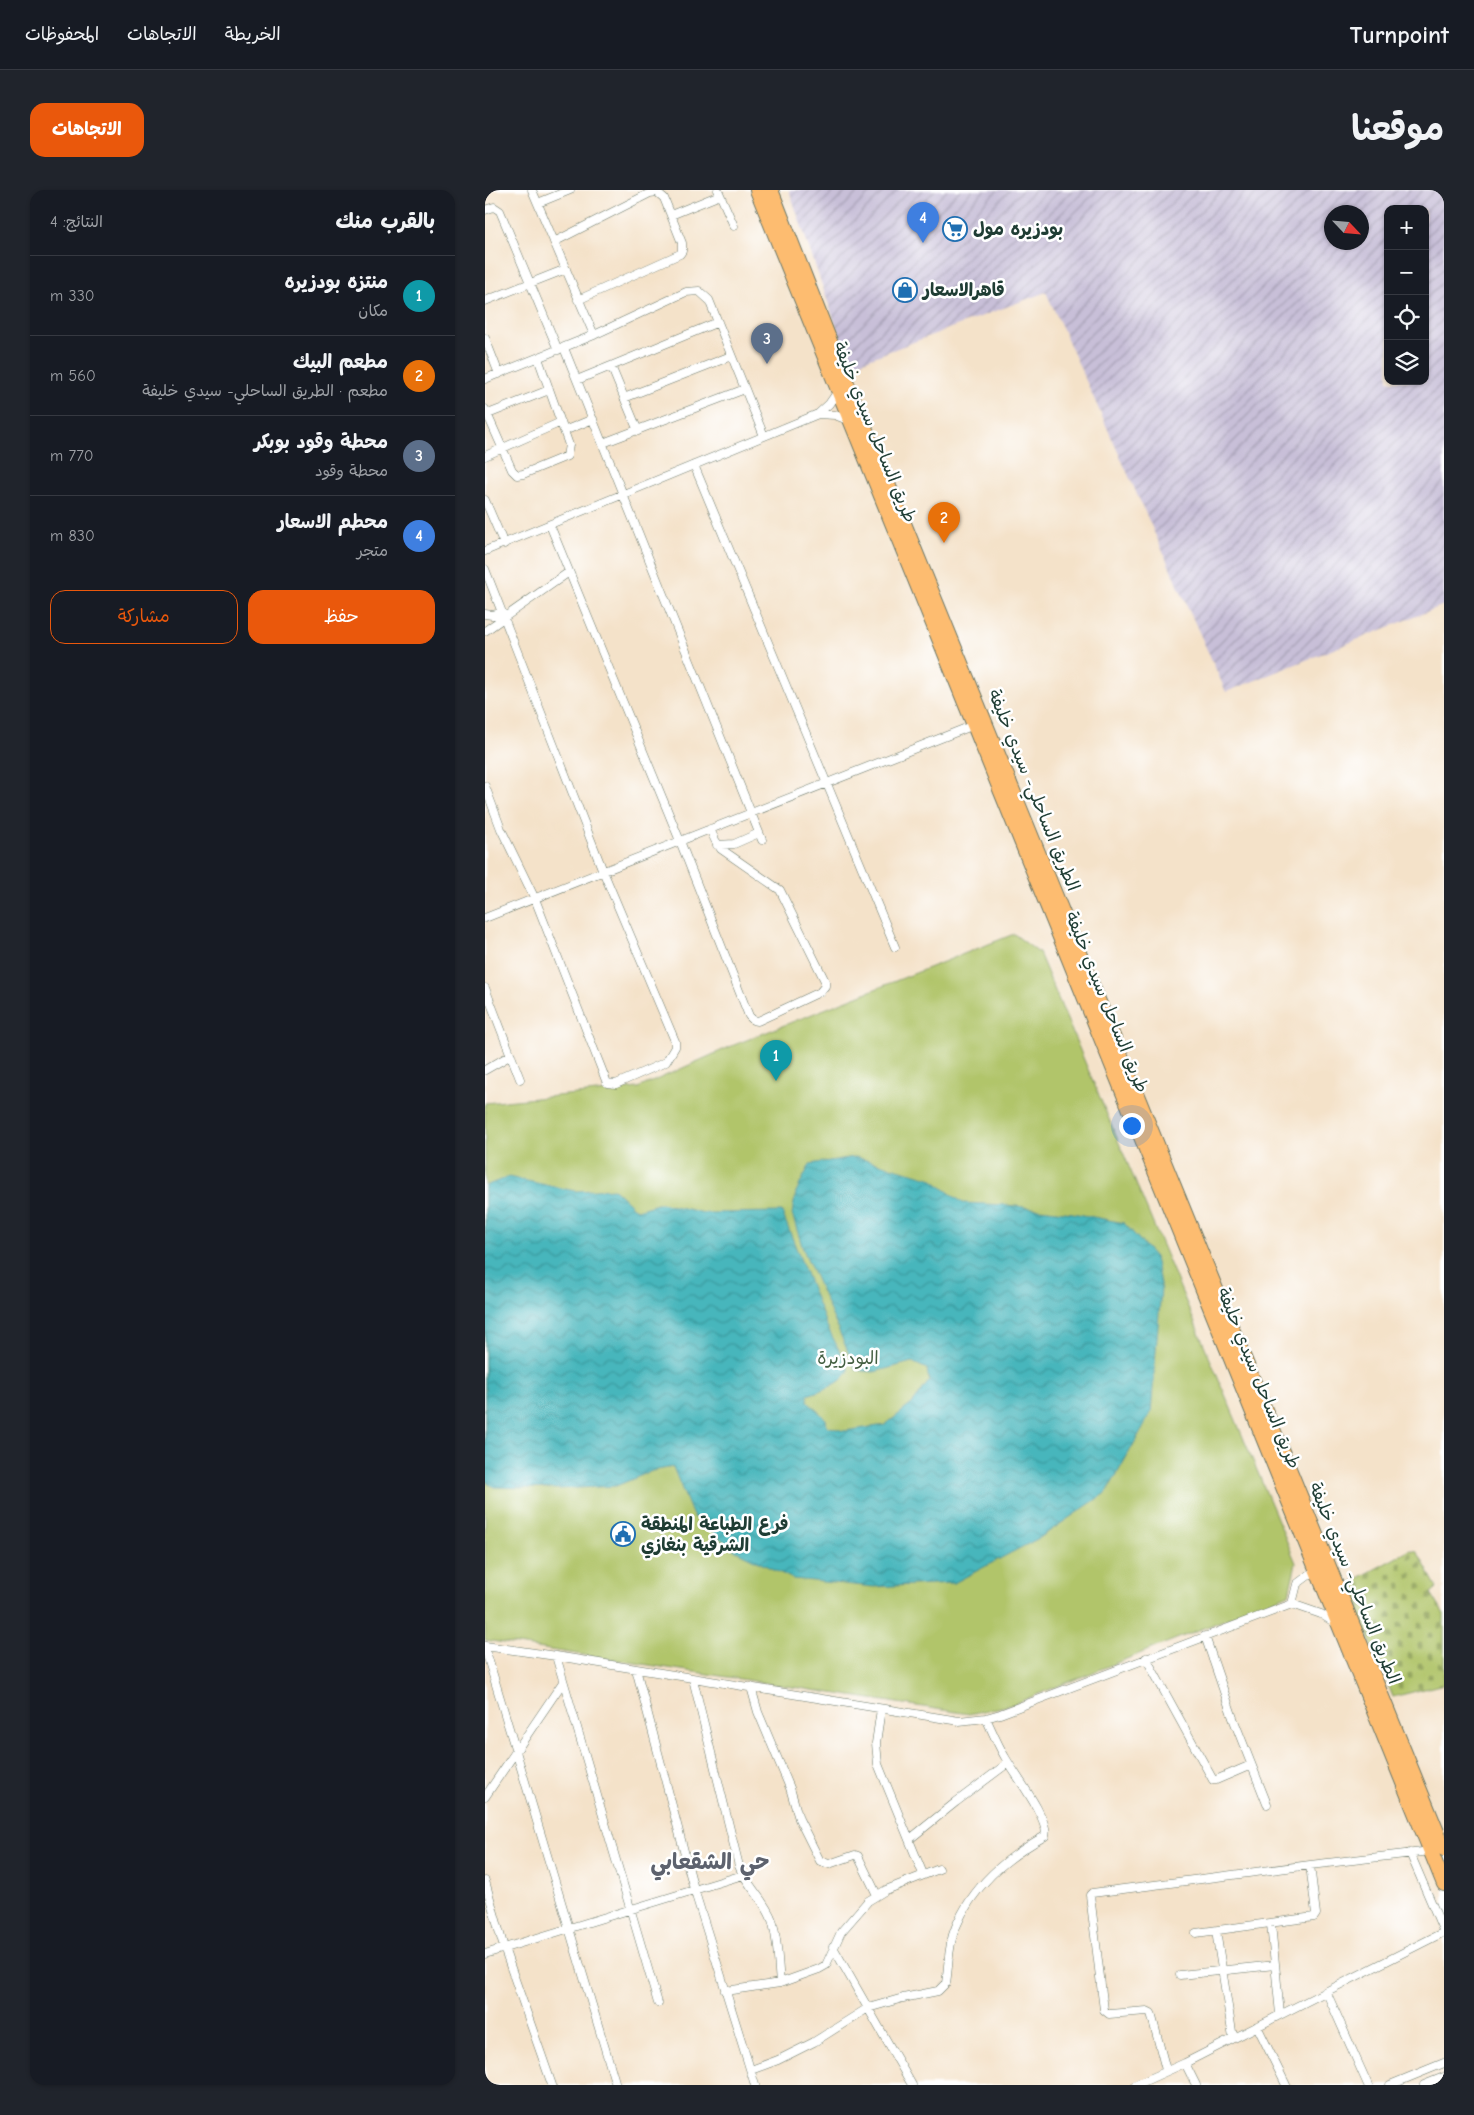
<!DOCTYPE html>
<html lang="ar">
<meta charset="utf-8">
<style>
:root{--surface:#171b24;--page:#20242c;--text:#f1f3f6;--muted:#9ea1a6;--line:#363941;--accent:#ea580c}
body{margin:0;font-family:"Comic Neue","Playpen Sans Arabic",sans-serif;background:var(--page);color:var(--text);direction:rtl}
.controls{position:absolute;right:15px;top:15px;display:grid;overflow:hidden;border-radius:10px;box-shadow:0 1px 4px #0004}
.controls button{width:45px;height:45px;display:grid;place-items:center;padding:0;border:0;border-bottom:1px solid var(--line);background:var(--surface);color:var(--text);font:25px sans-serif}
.compass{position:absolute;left:839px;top:15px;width:45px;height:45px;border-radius:50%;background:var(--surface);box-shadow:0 1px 4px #0004;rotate:116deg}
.you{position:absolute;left:646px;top:935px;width:18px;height:18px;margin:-12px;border:4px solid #fff;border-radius:50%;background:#1a73e8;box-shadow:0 0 0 8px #1a73e833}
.badge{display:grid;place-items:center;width:32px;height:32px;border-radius:50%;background:var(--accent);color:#fff;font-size:16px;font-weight:700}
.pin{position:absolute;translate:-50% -41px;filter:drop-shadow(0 1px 2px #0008)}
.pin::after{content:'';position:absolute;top:26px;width:18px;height:15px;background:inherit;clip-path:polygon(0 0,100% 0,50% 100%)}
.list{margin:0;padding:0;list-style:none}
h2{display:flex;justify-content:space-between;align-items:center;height:65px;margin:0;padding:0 20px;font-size:21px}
h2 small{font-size:16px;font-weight:400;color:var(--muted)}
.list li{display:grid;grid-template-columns:32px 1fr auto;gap:15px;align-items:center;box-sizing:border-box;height:80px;padding:0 20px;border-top:1px solid var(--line)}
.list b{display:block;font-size:19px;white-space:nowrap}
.list p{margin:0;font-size:16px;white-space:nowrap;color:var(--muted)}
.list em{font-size:16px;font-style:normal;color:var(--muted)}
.actions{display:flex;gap:10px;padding:15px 20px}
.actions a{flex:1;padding:11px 0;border:1px solid var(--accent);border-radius:15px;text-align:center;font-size:18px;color:var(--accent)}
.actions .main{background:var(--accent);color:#fff}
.icon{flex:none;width:28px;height:28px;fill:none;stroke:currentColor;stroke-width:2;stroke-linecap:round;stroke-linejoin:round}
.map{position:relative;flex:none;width:959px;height:1895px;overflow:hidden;direction:ltr;border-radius:15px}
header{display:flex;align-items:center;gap:30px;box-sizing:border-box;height:70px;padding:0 25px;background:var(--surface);border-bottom:1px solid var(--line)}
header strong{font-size:24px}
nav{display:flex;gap:28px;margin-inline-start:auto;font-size:18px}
.intro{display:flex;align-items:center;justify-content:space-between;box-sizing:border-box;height:120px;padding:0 30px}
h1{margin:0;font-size:35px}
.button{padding:12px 22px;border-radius:15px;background:var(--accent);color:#fff;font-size:18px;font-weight:700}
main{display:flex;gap:30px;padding:0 30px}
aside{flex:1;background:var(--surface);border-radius:15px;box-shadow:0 1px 4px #0004}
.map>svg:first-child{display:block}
.industrial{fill:url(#industrial-furrows);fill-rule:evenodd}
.cemetery{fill:url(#cemetery-stones);stroke:#68814f}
.green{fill:#b1c56a;stroke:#68814f}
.water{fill:url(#water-waves);stroke:#327a78}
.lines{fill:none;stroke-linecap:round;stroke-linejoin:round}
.street-casing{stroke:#6a7768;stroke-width:9}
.highway-casing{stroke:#6a7768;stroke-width:16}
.street{stroke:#fff;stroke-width:8}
.highway{stroke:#fdbc70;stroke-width:14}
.labels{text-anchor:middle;stroke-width:5;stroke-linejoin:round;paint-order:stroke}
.poi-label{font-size:18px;font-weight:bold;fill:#1f3d34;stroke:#fff;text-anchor:start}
.street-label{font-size:18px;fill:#1f3d34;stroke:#fff}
.park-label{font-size:18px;fill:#445f42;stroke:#fff}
.district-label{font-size:22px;font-weight:bold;fill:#5d626e;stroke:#fff}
</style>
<header>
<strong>Turnpoint</strong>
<nav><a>الخريطة</a><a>الاتجاهات</a><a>المحفوظات</a></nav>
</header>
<div class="intro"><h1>موقعنا</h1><a class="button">الاتجاهات</a></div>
<main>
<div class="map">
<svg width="959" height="1895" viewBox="0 0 959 1895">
<defs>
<pattern id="industrial-furrows" width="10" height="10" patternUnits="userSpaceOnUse" patternTransform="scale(1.25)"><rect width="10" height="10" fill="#c8bfd8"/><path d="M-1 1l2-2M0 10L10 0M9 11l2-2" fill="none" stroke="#a29cb0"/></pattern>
<pattern id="cemetery-stones" width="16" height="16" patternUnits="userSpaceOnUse" patternTransform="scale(1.25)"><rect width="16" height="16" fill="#b1c56a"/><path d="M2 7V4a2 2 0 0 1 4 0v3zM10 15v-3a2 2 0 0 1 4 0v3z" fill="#8fa158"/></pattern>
<pattern id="water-waves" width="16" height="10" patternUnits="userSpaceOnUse" patternTransform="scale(1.25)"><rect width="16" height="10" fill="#46b6bc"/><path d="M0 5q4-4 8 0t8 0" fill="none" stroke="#3a959a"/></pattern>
</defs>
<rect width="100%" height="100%" fill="#fff"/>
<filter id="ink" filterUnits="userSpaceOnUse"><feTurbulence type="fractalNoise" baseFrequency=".02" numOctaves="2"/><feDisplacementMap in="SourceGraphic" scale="10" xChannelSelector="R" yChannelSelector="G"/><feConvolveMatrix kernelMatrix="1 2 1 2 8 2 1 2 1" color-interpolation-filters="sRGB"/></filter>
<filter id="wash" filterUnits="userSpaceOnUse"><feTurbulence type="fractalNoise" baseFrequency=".0096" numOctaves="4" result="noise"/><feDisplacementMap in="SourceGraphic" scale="20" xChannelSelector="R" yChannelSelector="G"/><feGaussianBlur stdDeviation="1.12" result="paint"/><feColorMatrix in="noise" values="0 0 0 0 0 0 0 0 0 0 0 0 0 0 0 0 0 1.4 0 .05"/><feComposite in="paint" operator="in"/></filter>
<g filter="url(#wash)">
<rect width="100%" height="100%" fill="#f4e2c9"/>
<path class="industrial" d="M304,0H959V415L741,502L561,102L365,176ZM903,19H940V191H903ZM846,22H876V52H846Z"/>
<path class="cemetery" d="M925,1360L932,1361L952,1398L946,1403L959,1424V1494L908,1507L865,1402L868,1391Z"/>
<path class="green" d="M529,744L554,763L811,1373L804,1404L526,1515L484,1524L0,1450V913L153,898L249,855Z"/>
<path class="water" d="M370,967L445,988L478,1013L522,1015L588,1023L639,1033L670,1067L676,1099L666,1223L622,1302L556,1347L469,1393L389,1397L308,1389L251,1361L208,1326L188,1277L167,1281L131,1296L74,1299L9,1297L0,1291V996L23,987L90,1001L129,999L151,1020L176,1013L219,1023L297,1022L341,1134L364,1180C357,1195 338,1199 323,1205V1212L341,1229L342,1236L359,1241L400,1235L428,1213L444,1191L442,1179L427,1172L389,1182L371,1180L318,1059L307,1024L311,1002L325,974Z"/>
</g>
<g filter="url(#ink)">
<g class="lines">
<defs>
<path id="street" d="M47,0L109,145
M233,0L249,36
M53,13L85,0
M0,20L9,17L15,21L73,160
M186,25L235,5
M69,52L165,3L172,2L179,8L197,53V61L195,64L93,110
M0,111L81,79
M0,148L14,184
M79,158L277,650
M126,176L153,241
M0,189L109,145L201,102L214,101L224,110L279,246
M92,190L233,132
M139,208L246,166
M0,219L27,280L32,285L38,284L82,266L84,255L53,168
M3,224L64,200
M333,224L350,225L365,231
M79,241L108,229
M118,253L260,199
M0,266L76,232
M209,275L410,757
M0,310L19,354
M65,335L195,651L264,826L268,830L273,831L335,802L340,796V791L295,700L236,659L230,650L225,639
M0,361L333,224L344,214L353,201
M0,379L118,681L190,851V857L181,872L131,894L122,893L50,709L16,639L0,596
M0,424L7,425L17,423
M0,441L84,382
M232,655L249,654L274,643
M0,728L489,535
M0,798L35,889
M0,880L26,865
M807,1414L812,1394L832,1379
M720,1446L748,1528L782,1614
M0,1456L71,1466L474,1531L501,1528L515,1524L807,1414L836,1424L852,1434
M0,1458L131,1895
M71,1466L173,1813
M661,1468L728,1590H731L766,1575
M151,1479L209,1699L270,1895
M208,1489L254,1676C262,1696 280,1710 287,1730C293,1749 293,1773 295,1793
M266,1497L273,1522L305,1598L314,1629L335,1671L344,1674L370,1665L373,1666L392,1705
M396,1519L391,1553L393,1574L438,1684
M0,1607L78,1492
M425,1649L471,1612L523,1573
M0,1691L19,1758L67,1895
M786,1734L795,1824
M731,1741L748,1848
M711,1743L829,1727L831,1724L825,1675
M348,1757L427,1895
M0,1764L258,1685
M695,1785L790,1775
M240,1801L295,1793L334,1779L341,1775L356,1742L383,1711L401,1700L454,1679
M841,1801L883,1895
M772,1836L801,1895
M700,1873L711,1895
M266,1880L293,1870L329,1852L383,1818L418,1808L453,1801L461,1793C464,1775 463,1755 470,1739C487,1696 521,1668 560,1646C566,1631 528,1582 520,1567C513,1555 507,1541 501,1528
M681,1880L666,1823L662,1821L624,1824L619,1820L605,1705L607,1703L825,1675L946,1661
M651,1895L700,1873L959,1742L925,1663
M905,1895L959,1873
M939,1895L959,1887"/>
<path id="highway" d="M272,0L959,1694
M286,0L352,169L959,1659"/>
</defs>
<use href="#street" class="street-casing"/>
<use href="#highway" class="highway-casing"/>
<use href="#street" class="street"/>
<use href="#highway" class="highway"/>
</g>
</g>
<defs>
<symbol id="supermarket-ring" viewBox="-11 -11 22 22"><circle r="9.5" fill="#fff" stroke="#1f6fb2" stroke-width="1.5"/><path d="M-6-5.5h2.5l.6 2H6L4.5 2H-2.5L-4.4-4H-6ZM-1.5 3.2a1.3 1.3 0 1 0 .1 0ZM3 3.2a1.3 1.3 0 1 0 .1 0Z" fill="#1f6fb2"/></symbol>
<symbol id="shop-ring" viewBox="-11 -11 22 22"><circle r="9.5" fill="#fff" stroke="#1f6fb2" stroke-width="1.5"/><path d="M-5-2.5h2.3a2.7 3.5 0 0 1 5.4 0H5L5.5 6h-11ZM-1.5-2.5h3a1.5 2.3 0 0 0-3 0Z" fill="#1f6fb2"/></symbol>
<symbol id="civic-ring" viewBox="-11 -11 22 22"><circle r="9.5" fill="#fff" stroke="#1f6fb2" stroke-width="1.5"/><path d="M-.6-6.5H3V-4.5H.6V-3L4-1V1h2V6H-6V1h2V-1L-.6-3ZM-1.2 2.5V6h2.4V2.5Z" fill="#1f6fb2"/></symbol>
</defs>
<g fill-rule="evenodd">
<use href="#supermarket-ring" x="456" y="25" width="28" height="28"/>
<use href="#shop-ring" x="406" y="86" width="28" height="28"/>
<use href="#civic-ring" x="124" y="1330" width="28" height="28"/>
</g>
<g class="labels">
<g class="poi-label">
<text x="488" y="45">بودزيره مول</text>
<text x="438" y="106">قاهرالاسعار</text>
<text x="156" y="1340">فرع الطباعة المنطقة<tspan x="156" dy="21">الشرقية بنغازي</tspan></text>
</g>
<g class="street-label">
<text transform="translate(390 242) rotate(68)" y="6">طريق الساحل سيدي خليفة</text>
<text transform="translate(549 600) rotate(68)" y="6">الطريق الساحلي- سيدي خليفة</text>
<text transform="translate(622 812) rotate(68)" y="6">طريق الساحل سيدي خليفة</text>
<text transform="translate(774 1188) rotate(68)" y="6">طريق الساحل سيدي خليفة</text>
<text transform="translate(870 1393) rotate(68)" y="6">الطريق الساحلي- سيدي خليفة</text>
</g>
<g class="park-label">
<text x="363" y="1174">البودزيرة</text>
</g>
<g class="district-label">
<text x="225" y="1679">حي الشقعابي</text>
</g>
</g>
</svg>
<div class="controls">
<button>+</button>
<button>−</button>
<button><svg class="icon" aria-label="locate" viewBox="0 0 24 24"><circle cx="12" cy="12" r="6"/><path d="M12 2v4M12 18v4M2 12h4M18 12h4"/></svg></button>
<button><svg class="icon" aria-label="layers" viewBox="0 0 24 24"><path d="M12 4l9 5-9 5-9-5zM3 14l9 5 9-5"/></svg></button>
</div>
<svg class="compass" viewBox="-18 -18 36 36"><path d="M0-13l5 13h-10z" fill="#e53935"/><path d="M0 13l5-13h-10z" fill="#9ea1a6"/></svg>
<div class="you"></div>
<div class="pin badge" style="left:291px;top:891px;background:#0f9aa8">1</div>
<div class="pin badge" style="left:459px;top:353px;background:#e8710a">2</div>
<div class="pin badge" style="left:282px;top:174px;background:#5c6f8a">3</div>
<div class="pin badge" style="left:438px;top:53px;background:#3f7fe0">4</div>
</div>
<aside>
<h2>بالقرب منك<small>النتائج: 4</small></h2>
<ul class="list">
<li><span class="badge" style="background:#0f9aa8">1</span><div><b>منتزه بودزيره</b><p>مكان</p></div><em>330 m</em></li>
<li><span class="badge" style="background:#e8710a">2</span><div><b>مطعم البيك</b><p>مطعم · الطريق الساحلي- سيدي خليفة</p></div><em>560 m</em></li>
<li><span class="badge" style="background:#5c6f8a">3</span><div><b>محطة وقود بوبكر</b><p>محطة وقود</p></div><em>770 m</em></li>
<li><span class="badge" style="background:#3f7fe0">4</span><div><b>محطم الاسعار</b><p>متجر</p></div><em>830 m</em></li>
</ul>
<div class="actions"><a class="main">حفظ</a><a>مشاركة</a></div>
</aside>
</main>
